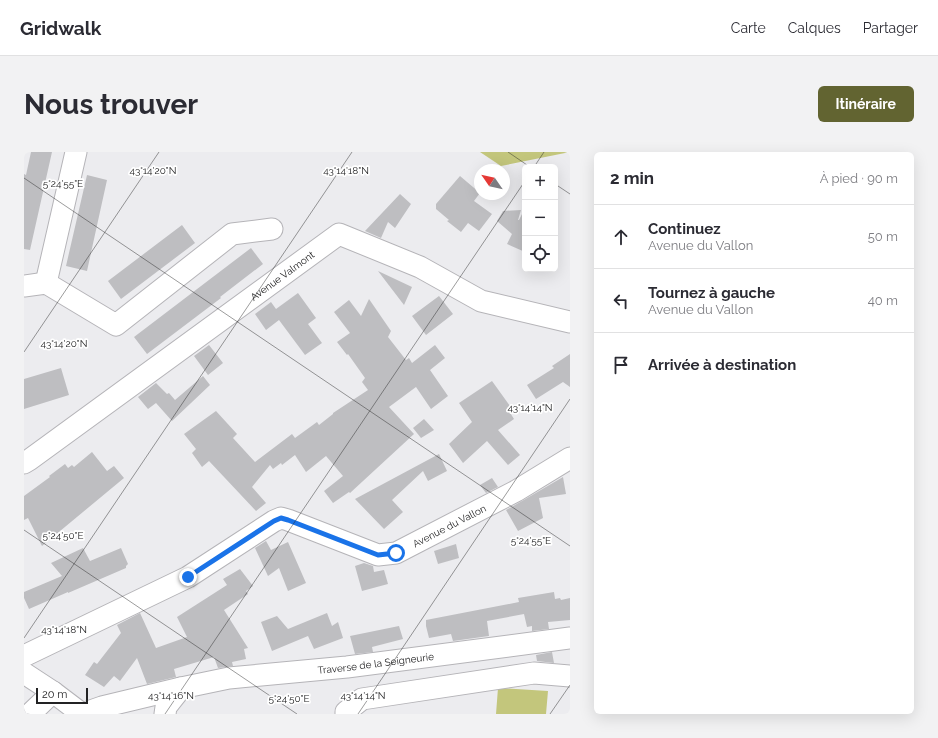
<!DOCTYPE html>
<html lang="fr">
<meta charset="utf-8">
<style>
:root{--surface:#fff;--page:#f2f2f3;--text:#2b2b33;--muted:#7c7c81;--line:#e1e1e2;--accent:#626431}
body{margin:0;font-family:Raleway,sans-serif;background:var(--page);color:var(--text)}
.controls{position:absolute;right:12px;top:12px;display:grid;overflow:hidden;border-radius:6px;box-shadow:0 4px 16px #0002}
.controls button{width:36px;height:36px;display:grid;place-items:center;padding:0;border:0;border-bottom:1px solid var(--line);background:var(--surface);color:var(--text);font:20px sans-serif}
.compass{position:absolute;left:450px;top:12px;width:36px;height:36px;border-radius:50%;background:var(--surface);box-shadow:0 4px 16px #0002;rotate:304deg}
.scale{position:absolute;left:12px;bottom:10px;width:52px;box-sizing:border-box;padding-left:4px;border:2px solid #232324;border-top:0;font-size:11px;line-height:14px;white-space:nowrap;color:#232324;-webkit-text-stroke:3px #fff;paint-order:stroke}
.stop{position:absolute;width:12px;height:12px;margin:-9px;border:3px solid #1a73e8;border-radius:50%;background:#fff}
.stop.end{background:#1a73e8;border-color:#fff;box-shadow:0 1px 4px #0008}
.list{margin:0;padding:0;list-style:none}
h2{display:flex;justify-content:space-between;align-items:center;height:52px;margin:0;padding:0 16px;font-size:17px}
h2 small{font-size:13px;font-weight:400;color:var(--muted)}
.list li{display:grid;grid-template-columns:26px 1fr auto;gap:12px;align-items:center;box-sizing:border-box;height:64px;padding:0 16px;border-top:1px solid var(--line)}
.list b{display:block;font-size:15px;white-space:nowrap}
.list p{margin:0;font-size:13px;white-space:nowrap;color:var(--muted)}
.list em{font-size:13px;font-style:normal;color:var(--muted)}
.icon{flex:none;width:22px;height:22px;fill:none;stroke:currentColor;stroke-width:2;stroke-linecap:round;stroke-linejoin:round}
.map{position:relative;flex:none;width:546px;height:562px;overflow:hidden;border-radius:6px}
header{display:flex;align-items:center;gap:24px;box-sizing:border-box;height:56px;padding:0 20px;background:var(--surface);border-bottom:1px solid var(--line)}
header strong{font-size:19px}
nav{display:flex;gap:22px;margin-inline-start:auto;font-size:14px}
.intro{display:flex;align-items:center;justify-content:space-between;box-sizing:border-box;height:96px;padding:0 24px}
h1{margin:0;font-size:28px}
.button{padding:10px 18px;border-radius:6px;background:var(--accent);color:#fff;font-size:14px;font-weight:700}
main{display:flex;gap:24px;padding:0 24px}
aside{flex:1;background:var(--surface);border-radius:6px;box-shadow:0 4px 16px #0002}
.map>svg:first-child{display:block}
.green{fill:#c3c67c}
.building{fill:#bebec1}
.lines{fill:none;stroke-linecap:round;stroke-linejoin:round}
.minor-casing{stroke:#b5b4b8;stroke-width:23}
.minor{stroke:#fff;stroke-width:21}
.route{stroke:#1a73e8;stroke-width:5}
.ticks{fill:none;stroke:#232324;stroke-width:1;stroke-opacity:0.45}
.labels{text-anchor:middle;stroke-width:3.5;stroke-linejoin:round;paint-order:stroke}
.street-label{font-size:10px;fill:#232324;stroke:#fff}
.ticks-label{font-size:10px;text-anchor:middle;fill:#232324;stroke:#fff;stroke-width:3.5;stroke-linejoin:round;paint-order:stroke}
</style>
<header>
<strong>Gridwalk</strong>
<nav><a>Carte</a><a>Calques</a><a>Partager</a></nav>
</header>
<div class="intro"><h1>Nous trouver</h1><a class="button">Itinéraire</a></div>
<main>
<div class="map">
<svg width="546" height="562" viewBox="0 0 546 562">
<rect width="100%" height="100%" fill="#ececef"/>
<path class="green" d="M456,0H546L477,14Z
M474,536L524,539L522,562H472Z"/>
<path class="building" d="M7,0H28L6,98L0,97V22L2,23Z
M63,23L83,28L63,119L42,114Z
M436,24L456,41L450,49L468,62L455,79L444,71L437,80L423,69L425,68L412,57V52Z
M376,42L387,52L371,76L364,70L357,86L341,79Z
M501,56V100L483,92L488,82L473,69L479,59L497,58L494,68H495Z
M158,73L171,91L97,147L84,129Z
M227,96L239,112L196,145L197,146L123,202L110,185Z
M354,119L388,135L380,153Z
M274,141L292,166L284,172L298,191L281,203L255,168L242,178L231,162L247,150L252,157Z
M415,144L429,162L402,183L388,164Z
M345,147L367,179L364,185L382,208L385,206L388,211L411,193L421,206L406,218L424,244L407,257L392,235L365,255L390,282L326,341L325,340L309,351L300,339L319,324L302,304L282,320L271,303L258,313L257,311L249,317L246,313L228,335L242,351L232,359L185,309L178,315L168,301L172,297L160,282L192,259L213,282L209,286L231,310L268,282L271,286L293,270L295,273L309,262V261L344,238L338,230L341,226L324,202L323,203L313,190L326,181L310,160L325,148L337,164Z
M185,193L199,211L184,223L170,204Z
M546,202V235L539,230L512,247L503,233L530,216L528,214Z
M37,216L45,243L0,257V227Z
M179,224L186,233L148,269L132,251L124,257L114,245L132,231L143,242L145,241L151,248Z
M468,229L486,254L483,256L490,267L474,278L496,303L484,313L463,289L439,311L425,292L448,270L435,251Z
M400,267L410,278L397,286L389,276Z
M68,300L83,319L90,314L100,326L18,394L4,366L0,368V344L26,325L25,324L41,312L44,316L48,313L50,315Z
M415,302L423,319L404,329L399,319L368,348L379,360L360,377L331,347Z
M539,325L542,342L515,346L519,366L494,379L482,358L498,349Z
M468,326L474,335L462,341L456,333Z
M242,389L247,398L264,390L282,431L264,439L255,416L244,424L231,396Z
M432,392L435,406L414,412L410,399Z
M59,396L66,409L97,396L104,412L102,414V416L44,441V440L5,457L0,446V440L38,424L27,411Z
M340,411L349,414L350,420L360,418L364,432L338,439L331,414Z
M216,417L229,434L222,439L224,442L200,458L224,496L220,497L222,507L208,510L209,514L194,516L190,505L150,517L152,525L123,532L113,506L96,529L90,524L80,535L61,523L70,510L73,512L97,481L93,473L116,461L132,496L163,485L153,465L203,433L199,427Z
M530,440L531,447L536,446L537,448L546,446V468L524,470L525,477L508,479V474L503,475L500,462L463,469L465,484L429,489L427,482L405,486L402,474V468L495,450L494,446Z
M303,461L308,474L314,470L319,486L290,497L284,484L248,499L237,470L253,464L264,477Z
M375,474L379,487L348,495L349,500L331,502L326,484Z
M528,500L530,511L513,509L512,503Z"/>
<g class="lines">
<defs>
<g id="minor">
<path d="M22,131L52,0"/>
<path d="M0,134L22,131L92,173L208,82L248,77"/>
<path id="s1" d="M0,311L5,308L315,82L396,115L457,149L546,170"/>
<path id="s2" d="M0,504L164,425L250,369L257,366L264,368L354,403L372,401L492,339L546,306"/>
<path d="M0,521L29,540L58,562"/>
<path d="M6,562L29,540"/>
<path id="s3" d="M58,562L78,555L157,536L205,526L323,515L546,486"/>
<path d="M141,562L142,555L157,536"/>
<path d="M322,562V560L338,547L510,521L546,524"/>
</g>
</defs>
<use href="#minor" class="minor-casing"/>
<use href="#minor" class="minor"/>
</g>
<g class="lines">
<path class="route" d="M164,425L250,369L257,366L264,368L354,403L372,401"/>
</g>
<path class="ticks" d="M484,0L506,15M510,15L520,0M0,26L546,394M531,32L546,42M0,200L135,0M0,378L273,562M0,486L328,0M141,562L501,29M334,562L546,247M526,562L546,533"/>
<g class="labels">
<g class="street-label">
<text dy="4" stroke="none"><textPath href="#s1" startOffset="319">Avenue Valmont</textPath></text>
<text dy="4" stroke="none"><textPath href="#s2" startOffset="474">Avenue du Vallon</textPath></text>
<text dy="4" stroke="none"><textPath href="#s3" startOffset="299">Traverse de la Seigneurie</textPath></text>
</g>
</g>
<g class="ticks-label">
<text x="129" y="22">43°14'20"N</text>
<text x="322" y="22">43°14'18"N</text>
<text x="39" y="35">5°24'55"E</text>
<text x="40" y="195">43°14'20"N</text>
<text x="506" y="259">43°14'14"N</text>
<text x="39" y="387">5°24'50"E</text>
<text x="507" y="392">5°24'55"E</text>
<text x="40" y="481">43°14'18"N</text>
<text x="147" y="547">43°14'16"N</text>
<text x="339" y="547">43°14'14"N</text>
<text x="265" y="550">5°24'50"E</text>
</g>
</svg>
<div class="controls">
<button>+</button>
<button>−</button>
<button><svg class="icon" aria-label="locate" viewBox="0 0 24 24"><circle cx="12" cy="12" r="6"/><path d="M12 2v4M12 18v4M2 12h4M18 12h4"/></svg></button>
</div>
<svg class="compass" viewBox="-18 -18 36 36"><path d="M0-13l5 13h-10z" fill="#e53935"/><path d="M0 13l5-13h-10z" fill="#7c7c81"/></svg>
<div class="scale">20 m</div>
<div class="stop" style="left:372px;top:401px"></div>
<div class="stop end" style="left:164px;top:425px"></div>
</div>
<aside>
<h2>2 min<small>À pied · 90 m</small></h2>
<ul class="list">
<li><svg class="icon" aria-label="ahead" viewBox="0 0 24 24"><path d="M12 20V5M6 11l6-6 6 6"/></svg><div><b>Continuez</b><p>Avenue du Vallon</p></div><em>50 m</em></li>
<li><svg class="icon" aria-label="left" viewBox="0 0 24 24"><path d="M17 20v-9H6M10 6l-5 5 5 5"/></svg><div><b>Tournez à gauche</b><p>Avenue du Vallon</p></div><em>40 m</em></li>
<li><svg class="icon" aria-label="arrive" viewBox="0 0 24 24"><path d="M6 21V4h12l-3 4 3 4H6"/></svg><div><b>Arrivée à destination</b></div></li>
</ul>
</aside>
</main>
